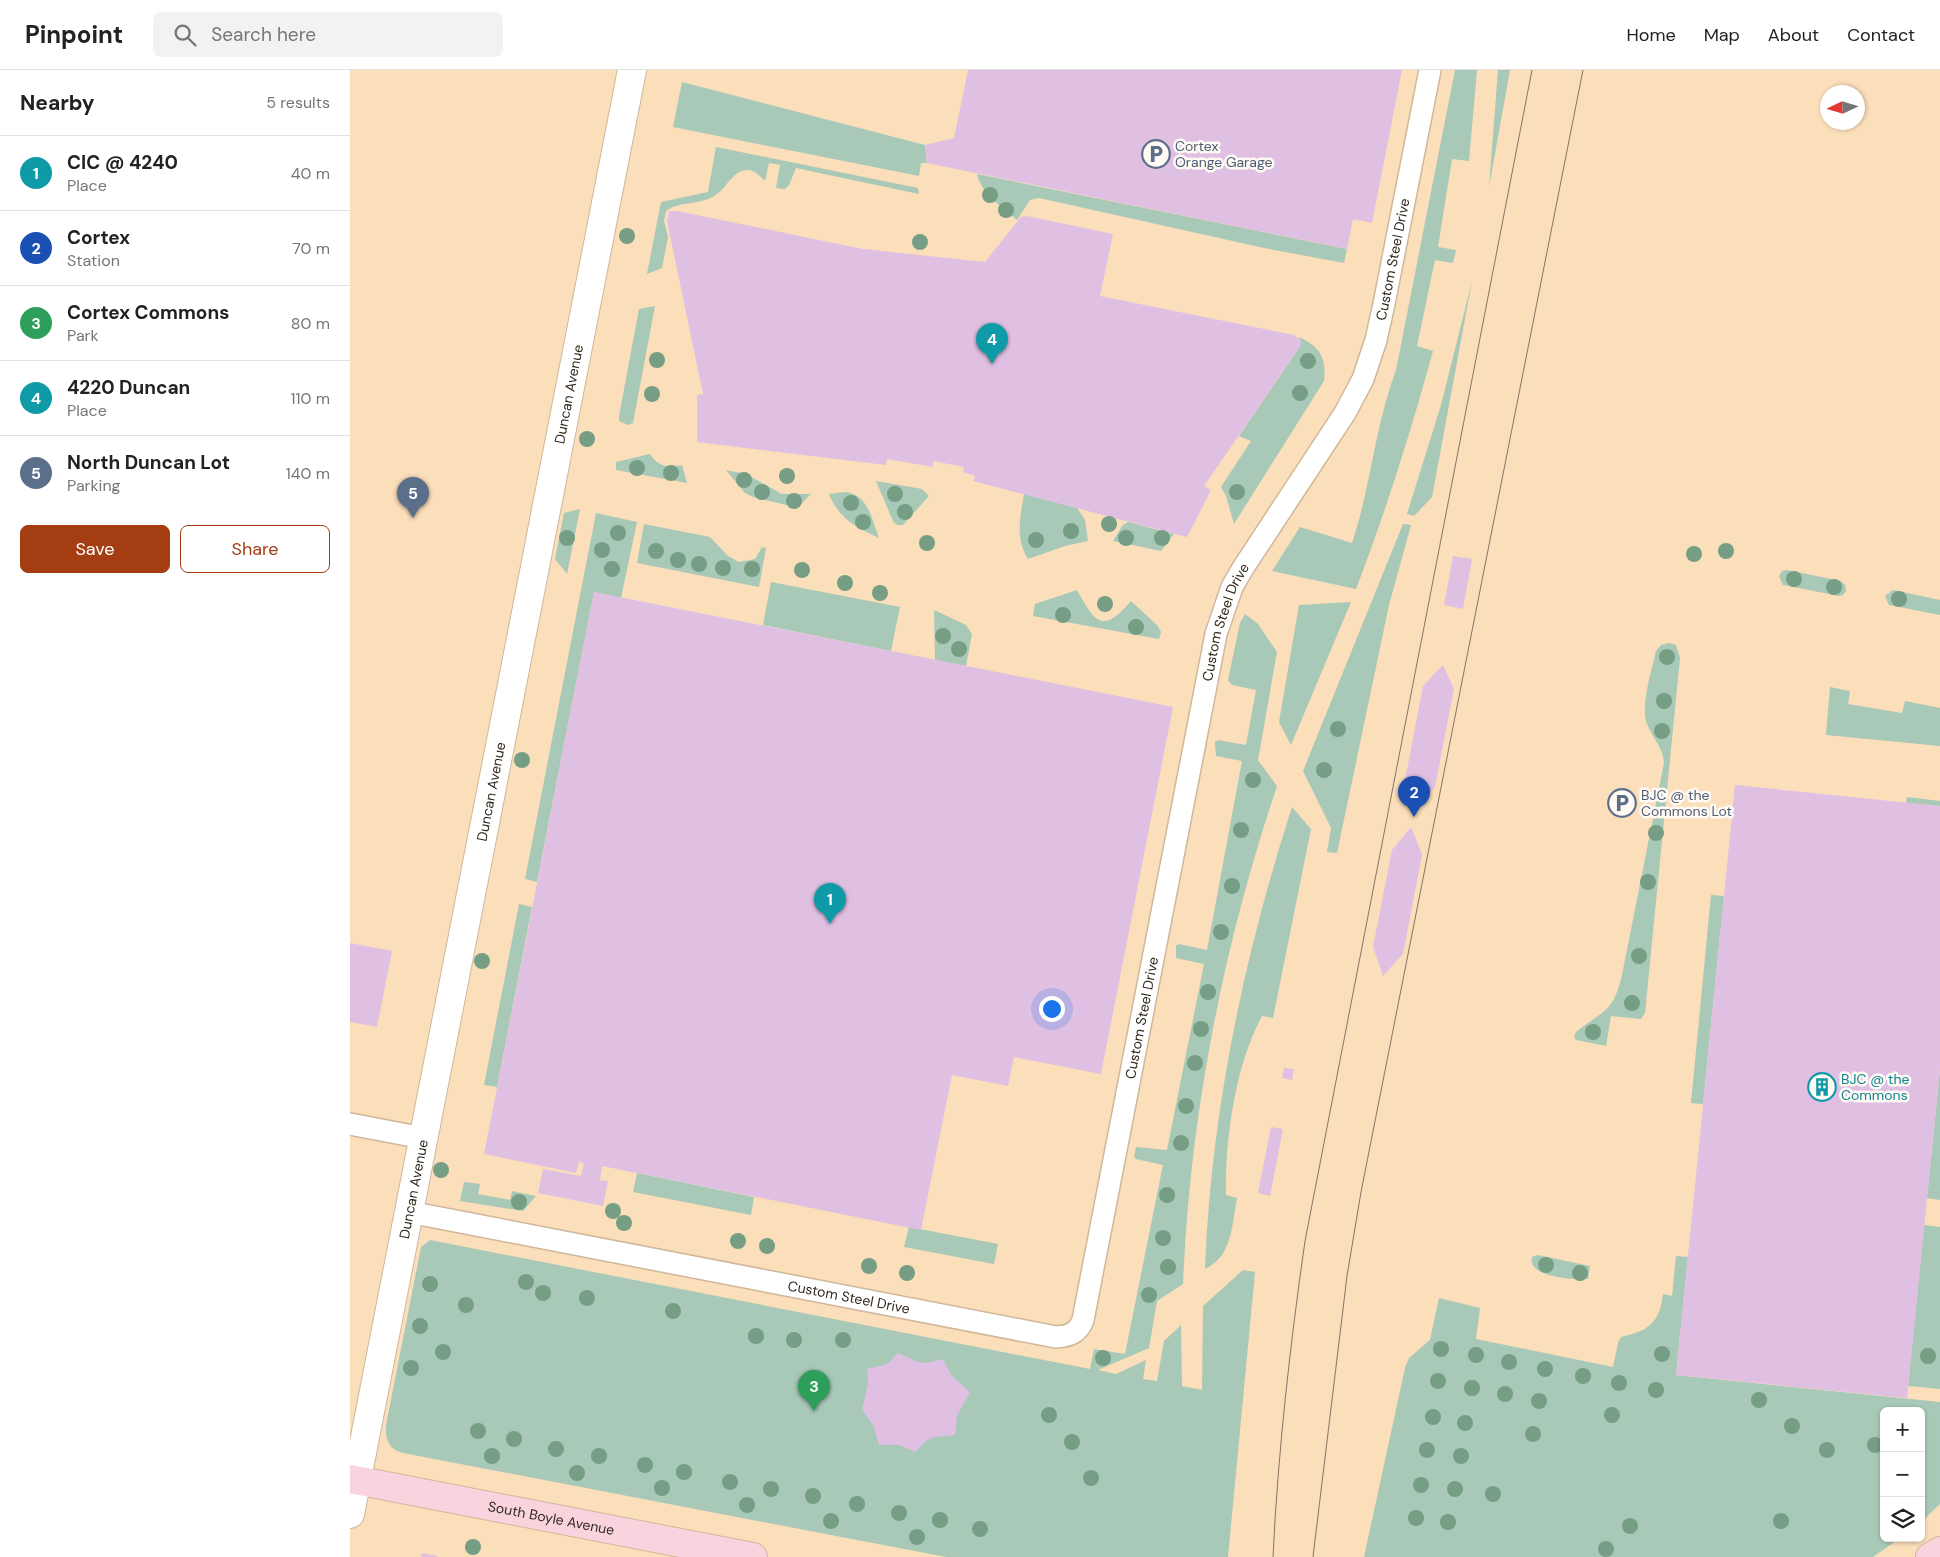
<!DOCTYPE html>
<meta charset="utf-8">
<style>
:root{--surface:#fff;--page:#f2f2f2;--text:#222;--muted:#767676;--line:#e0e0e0;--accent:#a43e12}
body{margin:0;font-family:"DM Sans",sans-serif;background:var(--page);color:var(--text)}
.controls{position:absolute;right:15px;bottom:15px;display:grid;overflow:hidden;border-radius:8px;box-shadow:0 1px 4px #0004}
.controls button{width:45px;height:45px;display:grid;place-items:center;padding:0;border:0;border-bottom:1px solid var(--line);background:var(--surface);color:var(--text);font:25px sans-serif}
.compass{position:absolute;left:1470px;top:15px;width:45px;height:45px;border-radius:50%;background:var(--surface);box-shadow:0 1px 4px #0004;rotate:266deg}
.you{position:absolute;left:701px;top:938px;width:18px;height:18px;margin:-12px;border:4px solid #fff;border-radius:50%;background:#1a73e8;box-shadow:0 0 0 8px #1a73e833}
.badge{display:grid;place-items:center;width:32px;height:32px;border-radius:50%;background:var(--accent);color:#fff;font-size:16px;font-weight:700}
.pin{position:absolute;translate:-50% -41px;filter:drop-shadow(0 1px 2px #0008)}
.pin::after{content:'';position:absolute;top:26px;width:18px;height:15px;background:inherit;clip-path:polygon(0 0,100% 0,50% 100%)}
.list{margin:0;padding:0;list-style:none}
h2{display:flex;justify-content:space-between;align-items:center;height:65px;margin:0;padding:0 20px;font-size:21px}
h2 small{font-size:16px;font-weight:400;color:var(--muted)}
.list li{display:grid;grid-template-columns:32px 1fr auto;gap:15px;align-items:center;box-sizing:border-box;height:75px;padding:0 20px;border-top:1px solid var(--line)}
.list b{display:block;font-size:19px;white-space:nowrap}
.list p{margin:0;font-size:16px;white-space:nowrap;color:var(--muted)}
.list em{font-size:16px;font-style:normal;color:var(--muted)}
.actions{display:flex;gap:10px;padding:15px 20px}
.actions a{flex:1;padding:11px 0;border:1px solid var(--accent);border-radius:8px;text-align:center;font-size:18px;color:var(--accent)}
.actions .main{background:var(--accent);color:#fff}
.icon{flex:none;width:28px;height:28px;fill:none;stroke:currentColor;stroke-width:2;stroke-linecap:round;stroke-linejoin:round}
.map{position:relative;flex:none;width:1590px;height:1487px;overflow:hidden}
header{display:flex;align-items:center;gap:30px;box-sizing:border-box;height:70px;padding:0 25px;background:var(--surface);border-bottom:1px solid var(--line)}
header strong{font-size:24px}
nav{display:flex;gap:28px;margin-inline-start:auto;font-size:18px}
.search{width:350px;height:45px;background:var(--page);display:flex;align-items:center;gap:12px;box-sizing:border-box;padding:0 18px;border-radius:8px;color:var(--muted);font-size:19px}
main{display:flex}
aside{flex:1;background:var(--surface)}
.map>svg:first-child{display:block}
.built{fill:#fbdeba;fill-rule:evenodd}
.green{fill:#a8c8b8}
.building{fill:#e0c0e2}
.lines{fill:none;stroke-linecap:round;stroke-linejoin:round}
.lane-casing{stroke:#cfb79b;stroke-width:24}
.street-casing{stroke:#cfb79b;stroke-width:30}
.secondary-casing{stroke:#cfb79b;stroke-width:30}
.lane{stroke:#fff;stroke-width:21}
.street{stroke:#fff;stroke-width:28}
.secondary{stroke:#f9d3de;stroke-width:28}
.tram{stroke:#847666;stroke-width:1}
.tree{fill:#759e84}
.labels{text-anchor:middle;stroke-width:5;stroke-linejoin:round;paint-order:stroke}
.service-label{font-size:14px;fill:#4e5e75;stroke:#fffaf4;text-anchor:start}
.street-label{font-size:14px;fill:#31281d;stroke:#fffaf4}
.culture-label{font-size:14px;fill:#0d838f;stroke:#fffaf4;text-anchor:start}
</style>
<header>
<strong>Pinpoint</strong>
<div class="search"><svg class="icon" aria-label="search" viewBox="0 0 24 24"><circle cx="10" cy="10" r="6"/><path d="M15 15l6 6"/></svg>Search here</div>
<nav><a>Home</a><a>Map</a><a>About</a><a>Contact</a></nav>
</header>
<main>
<aside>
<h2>Nearby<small>5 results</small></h2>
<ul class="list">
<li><span class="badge" style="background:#0f9aa8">1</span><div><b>CIC @ 4240</b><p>Place</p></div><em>40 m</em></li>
<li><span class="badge" style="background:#1a4fb4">2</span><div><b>Cortex</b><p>Station</p></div><em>70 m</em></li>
<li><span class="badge" style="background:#2e9e5b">3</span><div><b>Cortex Commons</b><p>Park</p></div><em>80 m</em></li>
<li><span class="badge" style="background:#0f9aa8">4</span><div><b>4220 Duncan</b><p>Place</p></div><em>110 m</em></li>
<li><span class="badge" style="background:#5c6f8a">5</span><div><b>North Duncan Lot</b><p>Parking</p></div><em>140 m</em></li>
</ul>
<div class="actions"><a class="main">Save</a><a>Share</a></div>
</aside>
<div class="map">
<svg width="1590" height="1487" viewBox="0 0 1590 1487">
<rect width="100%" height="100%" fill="#feead3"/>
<path class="built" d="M0,0H1590V1487H0ZM1478,22H1508V52H1478ZM1534,1341H1571V1468H1534Z"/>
<path class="green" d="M1105,0H1127L1119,91L1102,89L1088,177L1106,180L1103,193L1085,190L1067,276L1083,281C1061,361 1036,441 1006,519L922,501L950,457L1002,473C1021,416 1025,356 1046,300Z
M1148,0H1160L1139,117Z
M332,12L575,75L577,93H571L569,106L323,57Z
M366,77L568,118L569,124L446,98L439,115L435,119L426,118L430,95L419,93L415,111C410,106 404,99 396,100C382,102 377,117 367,124C352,136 331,130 316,141L314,151L318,167L312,198L297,204L311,132L358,122Z
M627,104L997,179L994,193L914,178L689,128L680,130L667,150C651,136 632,125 627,104Z
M1122,211L1082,427L1064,446L1057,444L1091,335Z
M305,236L283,353L278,355L269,351V346L289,239Z
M948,267C969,275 977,288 974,311L884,454L876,426L871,417L901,371L889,366L951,275V271Z
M300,384C308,397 319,398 332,395L337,413L266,400V392Z
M376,400L396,404L432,424H461L449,436H441L403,427L395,423Z
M526,411L572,419L579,426L553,455H547L543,451Z
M496,422C518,425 522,449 529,468C506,457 489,449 479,424Z
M674,424L727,438L735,450L738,471L715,476L678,489C665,468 670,448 674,424Z
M230,439L217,504L205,489L213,448L214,443Z
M246,443L287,452L271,528L244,522L187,812L175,809Z
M778,452L824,464L811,481L763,471L772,456Z
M294,454L360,467L378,486L389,492L405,489L412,477L416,478L409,517L287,493Z
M1053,454L1061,455L1039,535L987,783L977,782L981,758L953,701Z
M1437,500L1491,511L1495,515L1496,521L1493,525L1489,526L1433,515L1429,506L1432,501Z
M421,512L550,537L541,581L413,555Z
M727,520C745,552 752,565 781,531L808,556L811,562L809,569L683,546L685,534Z
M1543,520L1590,530V545L1539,535L1535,526Z
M1001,532L941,675L929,652L949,535Z
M584,540L616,555L622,564L616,596L585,590Z
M895,544L908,554L927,582L908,690L927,716C873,877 840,1044 833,1214L807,1231L799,1278L748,1300L766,1304L796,1290L793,1309L807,1311L814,1271L831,1255L832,1316L852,1320L853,1236L893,1200L905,1202L878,1487H596L53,1383C39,1379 35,1370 36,1355L71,1177L80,1170L740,1299L744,1279L775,1284L813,1095L786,1089L784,1087L786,1077L817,1080L854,894L826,888V876L829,874L857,880L892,691L866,686L865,672L868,670L896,675L906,620L882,615L878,610L890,553Z
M1319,573L1326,575L1330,588L1295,943L1291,949L1261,946L1256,976L1226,970L1224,967L1226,962C1254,940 1263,943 1272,905L1314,693C1313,677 1303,669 1297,654C1290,638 1302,599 1306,581L1311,575Z
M1480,617L1500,621L1498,634L1552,643L1555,631L1590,638V676L1476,665Z
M1557,727L1590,731V736L1556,733Z
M942,737L961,759L923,948L912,946C885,996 875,1069 876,1125L887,1128C882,1155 882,1187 855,1199C861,1042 894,886 942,737Z
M1361,825L1374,826L1353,1034L1341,1033Z
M169,834L182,837L147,1017L134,1015Z
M1590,999V1130L1577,1128Z
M287,1103L404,1127L401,1145L283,1122Z
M114,1112L130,1114L128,1124L160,1130L162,1121L186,1126L173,1141L110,1131Z
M1574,1155L1590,1157V1319L1558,1316Z
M559,1157L648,1174L644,1194L554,1177Z
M1188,1185L1240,1196L1238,1209C1223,1210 1177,1207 1182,1187Z
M1326,1186L1338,1187L1326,1305L1590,1332V1434L1571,1452V1341H1534V1468H1550L1523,1487H1014L1055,1298L1059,1288L1080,1270L1089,1228L1130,1238L1126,1269L1263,1297L1268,1273L1271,1267C1298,1261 1310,1253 1313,1224L1322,1226Z"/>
<path class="building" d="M618,0H1052L1022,153L1003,149L997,179L577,93L575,75L604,68Z
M319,141H327L513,179L635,192L671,147L677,146L763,164L750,226L944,265L951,271V275L854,416L861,420L837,467L623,411L625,406L613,402L614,397L583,391V397L537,389L536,395L347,372V325L353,324L317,151Z
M1103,486L1122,489L1113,539L1094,535Z
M244,522L823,637L751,1004L664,987L658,1016L602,1005L571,1160L252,1096L250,1110L258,1111L253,1136L188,1123L193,1099L231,1106L234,1093L229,1092L226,1103L134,1084Z
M1093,595L1104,619L1085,717L1065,739L1063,728L1055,710L1073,616Z
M1385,715L1590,736V999L1557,1328L1326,1305Z
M1061,757L1072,785L1053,884L1033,906L1023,877L1042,780Z
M0,873L42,881L27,957L0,952Z
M934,998L944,999L942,1010L932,1008Z
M921,1057L933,1059L920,1126L908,1123Z
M548,1283L568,1292L576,1293L593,1289L601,1305L620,1322L607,1346L605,1365L584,1367L576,1371L565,1382L550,1375H529L524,1357L512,1339L518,1314L517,1299L538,1294Z
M71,1483L87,1486V1487H72Z"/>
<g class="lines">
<defs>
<g id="lane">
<path d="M0,1054L73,1068"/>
<path id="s1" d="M59,1142L706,1267C720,1266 728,1263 733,1250L866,564L882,517L893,498L995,343L1013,309L1026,270L1034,234L1080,0"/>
</g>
<g id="street">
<path id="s2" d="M0,1444L282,0"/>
</g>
<g id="secondary">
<path id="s3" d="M0,1409L403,1487"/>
<path d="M1580,1487L1590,1481"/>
</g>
</defs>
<use href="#lane" class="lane-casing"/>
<use href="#street" class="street-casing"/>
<use href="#secondary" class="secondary-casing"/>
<use href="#lane" class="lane"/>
<use href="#street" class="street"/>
<use href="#secondary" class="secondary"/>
<path class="tram" d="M923,1487C928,1381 940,1276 955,1171L1182,0
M963,1487L997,1206L1011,1122L1233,0"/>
</g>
<g class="tree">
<circle cx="640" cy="125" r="8"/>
<circle cx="656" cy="140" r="8"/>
<circle cx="277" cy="166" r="8"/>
<circle cx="570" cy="172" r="8"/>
<circle cx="307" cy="290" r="8"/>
<circle cx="958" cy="291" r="8"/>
<circle cx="950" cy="323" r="8"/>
<circle cx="302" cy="324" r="8"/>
<circle cx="237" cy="369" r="8"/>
<circle cx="287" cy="398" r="8"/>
<circle cx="321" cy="403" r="8"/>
<circle cx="437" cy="406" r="8"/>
<circle cx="394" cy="410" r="8"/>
<circle cx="412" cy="422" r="8"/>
<circle cx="887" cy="422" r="8"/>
<circle cx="545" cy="424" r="8"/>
<circle cx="444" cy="431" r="8"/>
<circle cx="501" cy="433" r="8"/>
<circle cx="555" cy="442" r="8"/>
<circle cx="513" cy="452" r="8"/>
<circle cx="759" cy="454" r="8"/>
<circle cx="721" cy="461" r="8"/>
<circle cx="268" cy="463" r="8"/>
<circle cx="217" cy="468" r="8"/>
<circle cx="776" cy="468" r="8"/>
<circle cx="812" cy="468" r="8"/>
<circle cx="686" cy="470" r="8"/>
<circle cx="577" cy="473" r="8"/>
<circle cx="252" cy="480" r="8"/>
<circle cx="306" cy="481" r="8"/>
<circle cx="1376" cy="481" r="8"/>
<circle cx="1344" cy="484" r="8"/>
<circle cx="328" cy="490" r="8"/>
<circle cx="349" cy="494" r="8"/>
<circle cx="373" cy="498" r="8"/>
<circle cx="262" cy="499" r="8"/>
<circle cx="402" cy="499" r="8"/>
<circle cx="452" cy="500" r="8"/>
<circle cx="1444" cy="509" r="8"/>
<circle cx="495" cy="513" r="8"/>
<circle cx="1484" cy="517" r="8"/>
<circle cx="530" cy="523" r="8"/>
<circle cx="1549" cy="529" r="8"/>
<circle cx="755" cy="534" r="8"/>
<circle cx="713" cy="545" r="8"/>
<circle cx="786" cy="557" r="8"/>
<circle cx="593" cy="566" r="8"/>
<circle cx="609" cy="579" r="8"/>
<circle cx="1317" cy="587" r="8"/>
<circle cx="1314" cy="631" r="8"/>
<circle cx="988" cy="659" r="8"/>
<circle cx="1312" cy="661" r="8"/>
<circle cx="172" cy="690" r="8"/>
<circle cx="974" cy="700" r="8"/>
<circle cx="903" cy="710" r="8"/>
<circle cx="891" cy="760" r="8"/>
<circle cx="1306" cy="763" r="8"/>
<circle cx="1298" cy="812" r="8"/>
<circle cx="882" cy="816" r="8"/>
<circle cx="871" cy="862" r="8"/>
<circle cx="1289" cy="886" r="8"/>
<circle cx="132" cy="891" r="8"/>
<circle cx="858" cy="922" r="8"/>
<circle cx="1282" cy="933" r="8"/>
<circle cx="851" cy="959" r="8"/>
<circle cx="1243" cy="962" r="8"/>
<circle cx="845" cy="993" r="8"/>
<circle cx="836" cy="1036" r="8"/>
<circle cx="831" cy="1073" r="8"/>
<circle cx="91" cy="1100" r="8"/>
<circle cx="817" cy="1125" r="8"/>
<circle cx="169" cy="1132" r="8"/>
<circle cx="263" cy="1141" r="8"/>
<circle cx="274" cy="1153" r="8"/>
<circle cx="813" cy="1168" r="8"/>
<circle cx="388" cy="1171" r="8"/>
<circle cx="417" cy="1176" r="8"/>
<circle cx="1196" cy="1195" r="8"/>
<circle cx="519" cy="1196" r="8"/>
<circle cx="818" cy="1197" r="8"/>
<circle cx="557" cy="1203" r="8"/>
<circle cx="1230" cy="1203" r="8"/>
<circle cx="176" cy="1212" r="8"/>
<circle cx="80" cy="1214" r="8"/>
<circle cx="193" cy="1223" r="8"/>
<circle cx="799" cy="1225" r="8"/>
<circle cx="237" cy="1228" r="8"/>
<circle cx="116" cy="1235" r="8"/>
<circle cx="323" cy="1241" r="8"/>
<circle cx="70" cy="1256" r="8"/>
<circle cx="406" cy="1266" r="8"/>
<circle cx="444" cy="1270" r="8"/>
<circle cx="493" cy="1270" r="8"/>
<circle cx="1091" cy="1279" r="8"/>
<circle cx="93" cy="1282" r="8"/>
<circle cx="1312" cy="1284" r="8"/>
<circle cx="1126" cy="1285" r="8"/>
<circle cx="1578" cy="1286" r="8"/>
<circle cx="753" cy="1288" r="8"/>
<circle cx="1159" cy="1292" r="8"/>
<circle cx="61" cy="1298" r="8"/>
<circle cx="1195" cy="1299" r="8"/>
<circle cx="1233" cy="1306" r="8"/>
<circle cx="1088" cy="1311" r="8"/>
<circle cx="1269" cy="1313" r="8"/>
<circle cx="1122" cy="1318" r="8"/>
<circle cx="1306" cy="1320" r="8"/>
<circle cx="1155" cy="1324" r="8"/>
<circle cx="1409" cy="1330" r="8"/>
<circle cx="1189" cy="1331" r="8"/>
<circle cx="699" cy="1345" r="8"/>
<circle cx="1262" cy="1345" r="8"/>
<circle cx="1083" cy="1347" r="8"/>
<circle cx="1115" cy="1353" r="8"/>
<circle cx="1442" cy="1356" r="8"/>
<circle cx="128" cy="1361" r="8"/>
<circle cx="1183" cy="1364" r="8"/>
<circle cx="164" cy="1369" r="8"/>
<circle cx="722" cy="1372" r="8"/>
<circle cx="1525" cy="1375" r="8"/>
<circle cx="206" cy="1379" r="8"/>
<circle cx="1077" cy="1380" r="8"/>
<circle cx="1477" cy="1380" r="8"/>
<circle cx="142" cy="1386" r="8"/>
<circle cx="249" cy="1386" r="8"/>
<circle cx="1111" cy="1386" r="8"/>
<circle cx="295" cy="1395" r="8"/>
<circle cx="334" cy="1402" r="8"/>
<circle cx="227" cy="1403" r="8"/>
<circle cx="741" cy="1408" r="8"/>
<circle cx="380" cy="1412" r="8"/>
<circle cx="1071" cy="1415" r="8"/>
<circle cx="312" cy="1418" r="8"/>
<circle cx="421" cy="1419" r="8"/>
<circle cx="1105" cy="1419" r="8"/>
<circle cx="1143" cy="1424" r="8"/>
<circle cx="463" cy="1426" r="8"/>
<circle cx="507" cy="1434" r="8"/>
<circle cx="397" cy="1435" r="8"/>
<circle cx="549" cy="1443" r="8"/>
<circle cx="1066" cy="1448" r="8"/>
<circle cx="590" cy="1450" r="8"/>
<circle cx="481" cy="1451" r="8"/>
<circle cx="1431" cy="1451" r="8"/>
<circle cx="1098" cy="1452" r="8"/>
<circle cx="1280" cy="1456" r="8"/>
<circle cx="630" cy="1459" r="8"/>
<circle cx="567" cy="1467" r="8"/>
<circle cx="123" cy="1477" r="8"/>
<circle cx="1256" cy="1479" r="8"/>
</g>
<defs>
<symbol id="parking-ring" viewBox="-11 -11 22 22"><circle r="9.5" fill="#fffaf4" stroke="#5c6f8a" stroke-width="1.5"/><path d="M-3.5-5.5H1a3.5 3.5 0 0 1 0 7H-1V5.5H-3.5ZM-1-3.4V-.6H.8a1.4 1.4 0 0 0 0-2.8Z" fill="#5c6f8a"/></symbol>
<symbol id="building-ring" viewBox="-11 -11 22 22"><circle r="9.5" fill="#fffaf4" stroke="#0f9aa8" stroke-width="1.5"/><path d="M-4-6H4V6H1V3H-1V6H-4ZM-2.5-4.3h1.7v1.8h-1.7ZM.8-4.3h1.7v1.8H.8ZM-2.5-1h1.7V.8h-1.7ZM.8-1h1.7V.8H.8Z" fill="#0f9aa8"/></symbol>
</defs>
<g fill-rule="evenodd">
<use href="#parking-ring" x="790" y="68" width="32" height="32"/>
<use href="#parking-ring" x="1256" y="717" width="32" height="32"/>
<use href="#building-ring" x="1456" y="1001" width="32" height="32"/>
</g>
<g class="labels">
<g class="service-label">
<text x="825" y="81">Cortex<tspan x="825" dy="16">Orange Garage</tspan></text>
<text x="1291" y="730">BJC @ the<tspan x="1291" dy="16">Commons Lot</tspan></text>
</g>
<g class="street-label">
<text dy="5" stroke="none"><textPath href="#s1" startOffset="1811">Custom Steel Drive</textPath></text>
<text dy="5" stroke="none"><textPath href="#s2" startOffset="1141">Duncan Avenue</textPath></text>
<text dy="5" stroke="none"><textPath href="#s1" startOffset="1406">Custom Steel Drive</textPath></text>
<text dy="5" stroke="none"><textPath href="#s2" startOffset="736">Duncan Avenue</textPath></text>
<text dy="5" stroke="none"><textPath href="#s1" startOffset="1001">Custom Steel Drive</textPath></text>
<text dy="5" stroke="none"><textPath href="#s2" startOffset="331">Duncan Avenue</textPath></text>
<text dy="5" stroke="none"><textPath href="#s1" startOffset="448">Custom Steel Drive</textPath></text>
<text dy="5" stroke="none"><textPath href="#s3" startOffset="205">South Boyle Avenue</textPath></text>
</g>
<g class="culture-label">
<text x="1491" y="1014">BJC @ the<tspan x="1491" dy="16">Commons</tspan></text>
</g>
</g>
</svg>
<div class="controls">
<button>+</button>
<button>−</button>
<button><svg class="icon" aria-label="layers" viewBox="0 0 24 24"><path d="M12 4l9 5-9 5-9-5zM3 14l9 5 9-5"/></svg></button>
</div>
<svg class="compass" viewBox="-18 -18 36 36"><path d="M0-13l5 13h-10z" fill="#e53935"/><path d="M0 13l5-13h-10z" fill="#767676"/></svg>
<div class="you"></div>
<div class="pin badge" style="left:480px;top:854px;background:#0f9aa8">1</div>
<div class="pin badge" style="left:1064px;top:747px;background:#1a4fb4">2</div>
<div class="pin badge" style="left:464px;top:1341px;background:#2e9e5b">3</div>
<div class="pin badge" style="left:642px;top:294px;background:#0f9aa8">4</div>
<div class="pin badge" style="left:63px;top:448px;background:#5c6f8a">5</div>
</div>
</main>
